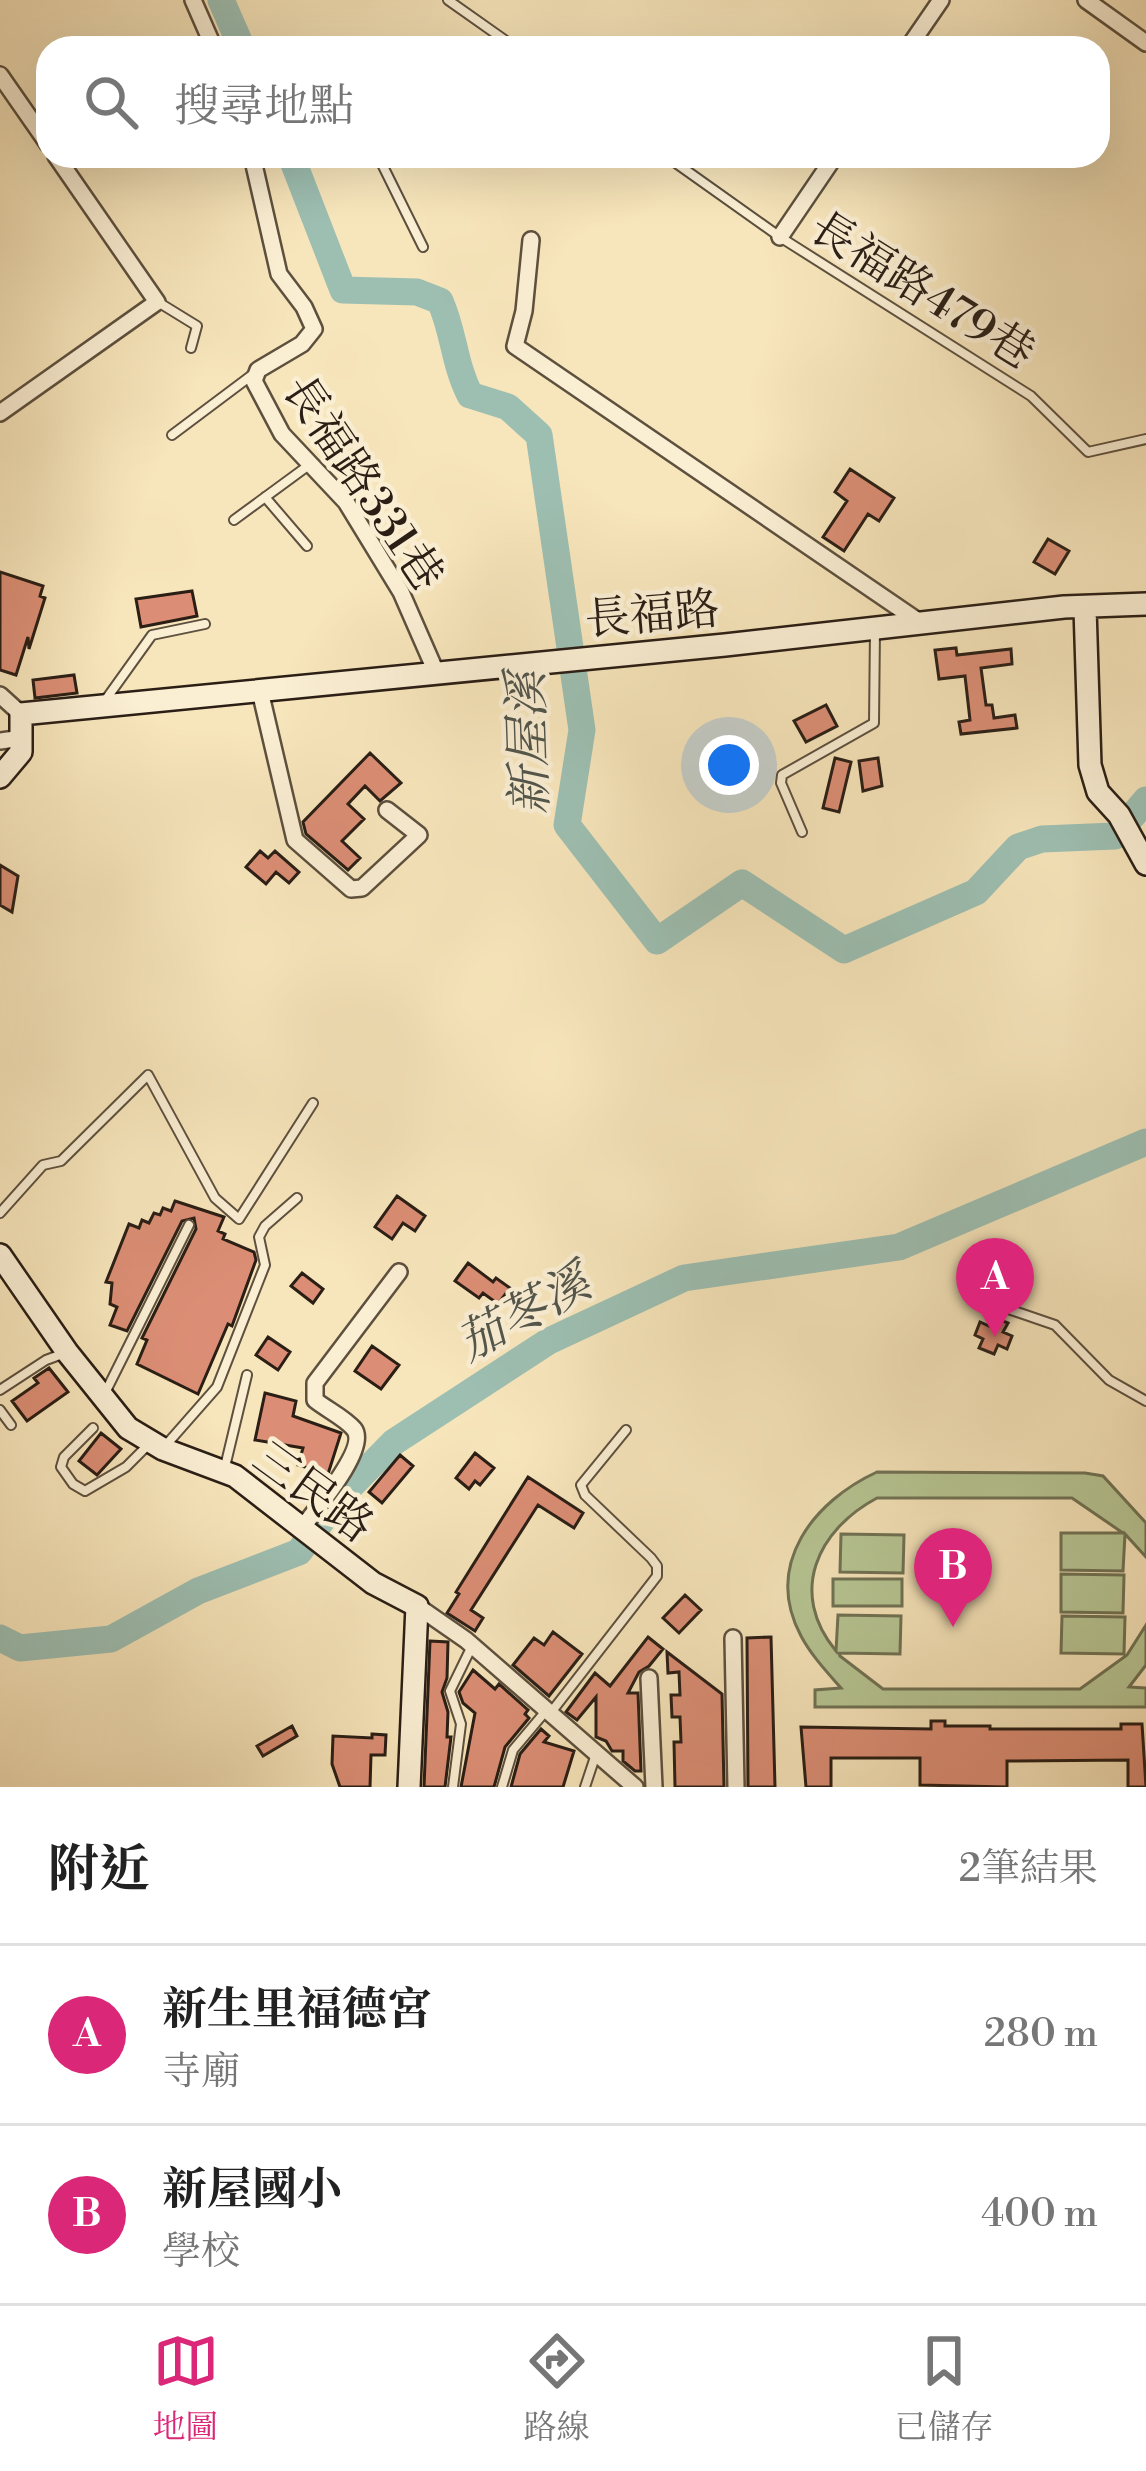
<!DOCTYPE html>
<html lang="zh-TW">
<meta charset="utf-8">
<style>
:root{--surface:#fff;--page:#f6f6f6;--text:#222;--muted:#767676;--line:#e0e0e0;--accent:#db2777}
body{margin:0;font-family:"Libre Bodoni","Noto Serif TC",serif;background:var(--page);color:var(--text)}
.you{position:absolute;left:729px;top:765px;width:42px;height:42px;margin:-30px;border:9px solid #fff;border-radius:50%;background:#1a73e8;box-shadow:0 0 0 18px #1a73e833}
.badge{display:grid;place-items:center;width:78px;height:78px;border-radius:50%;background:var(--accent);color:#fff;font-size:39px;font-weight:700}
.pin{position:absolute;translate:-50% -99px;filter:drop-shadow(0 3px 6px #0008)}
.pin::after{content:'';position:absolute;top:63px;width:42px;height:36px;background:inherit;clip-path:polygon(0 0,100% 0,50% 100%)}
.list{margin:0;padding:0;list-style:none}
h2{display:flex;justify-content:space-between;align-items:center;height:156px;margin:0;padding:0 48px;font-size:51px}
h2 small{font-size:39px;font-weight:400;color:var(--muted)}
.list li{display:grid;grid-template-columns:78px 1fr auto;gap:36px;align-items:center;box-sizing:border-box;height:180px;padding:0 48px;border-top:3px solid var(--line)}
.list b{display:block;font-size:45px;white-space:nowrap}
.list p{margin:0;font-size:39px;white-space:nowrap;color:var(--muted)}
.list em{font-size:39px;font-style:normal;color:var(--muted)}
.icon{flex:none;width:66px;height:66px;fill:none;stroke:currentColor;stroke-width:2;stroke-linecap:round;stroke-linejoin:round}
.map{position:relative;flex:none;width:1146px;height:1787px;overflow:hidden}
.search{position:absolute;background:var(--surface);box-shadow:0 12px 48px #0002;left:36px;right:36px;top:36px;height:132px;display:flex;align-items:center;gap:30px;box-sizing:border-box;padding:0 42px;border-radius:36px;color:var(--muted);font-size:45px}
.sheet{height:516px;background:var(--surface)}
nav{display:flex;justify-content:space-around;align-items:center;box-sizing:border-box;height:168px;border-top:3px solid var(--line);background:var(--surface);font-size:33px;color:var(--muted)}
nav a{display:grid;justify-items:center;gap:6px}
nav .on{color:var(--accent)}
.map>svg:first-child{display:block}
.green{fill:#b7c694;stroke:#707254;stroke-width:3}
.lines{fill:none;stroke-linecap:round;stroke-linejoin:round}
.river{stroke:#9dbfb2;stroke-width:27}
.building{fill:#db8e75;stroke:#2a1e15;stroke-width:3}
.lane-casing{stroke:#5d503e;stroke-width:12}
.street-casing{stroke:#5d503e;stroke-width:20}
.secondary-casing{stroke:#2a1e15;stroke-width:26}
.lane{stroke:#faeed3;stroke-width:8}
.street{stroke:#faeed3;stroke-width:15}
.secondary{stroke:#faeed3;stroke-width:21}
.labels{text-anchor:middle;stroke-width:9;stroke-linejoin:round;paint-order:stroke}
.street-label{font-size:45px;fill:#2a1e15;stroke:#faeed3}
.water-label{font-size:48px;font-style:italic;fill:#52564c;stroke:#faeed3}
</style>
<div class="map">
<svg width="1146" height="1787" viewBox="0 0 1146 1787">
<rect width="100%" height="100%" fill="#f7e5bb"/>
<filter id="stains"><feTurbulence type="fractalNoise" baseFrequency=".00167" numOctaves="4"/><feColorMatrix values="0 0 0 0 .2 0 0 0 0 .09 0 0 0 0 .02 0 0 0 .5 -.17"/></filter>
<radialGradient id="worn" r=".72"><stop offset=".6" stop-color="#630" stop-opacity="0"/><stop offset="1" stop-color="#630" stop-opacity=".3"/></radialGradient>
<path class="green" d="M877,1472L1085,1473L1103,1476L1146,1523V1557L1125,1534L1123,1571L1061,1570V1533H1123L1072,1498H877C817,1530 788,1593 836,1651L838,1615L901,1616L900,1654L839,1653L840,1656L883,1689H1080L1127,1655L1146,1625V1665L1129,1687L1146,1688V1707H815V1690L841,1688C827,1672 811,1655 801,1636C763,1564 814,1501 877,1472Z
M841,1534L904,1535L903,1573L840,1572Z
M1061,1574L1124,1575L1123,1613L1061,1612Z
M833,1579H902V1606H833Z
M1062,1616L1125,1617L1124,1654L1061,1653Z"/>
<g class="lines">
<path class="river" d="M221,0L242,48
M291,156L343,290L417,292L440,301C454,332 454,364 470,395L508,407L539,435L582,730L567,825L657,941L742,883L844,950L976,892L1018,847L1042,839L1115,836L1146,800
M0,1638L20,1648L111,1639L198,1591L299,1552L336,1501L394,1442L549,1341L684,1278L899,1247L1146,1142"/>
</g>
<path class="building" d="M850,469L894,498L879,521L868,514L844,551L823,537L847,501L835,492Z
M1048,539L1069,551L1055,574L1034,562Z
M0,572L43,586L40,596L45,598L29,649L28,637L16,675L0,670Z
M192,591L197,616L141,627L136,599Z
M956,648L957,655L1011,649L1012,664L981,668L986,705H992L994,718L1015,715L1017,728L961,734L959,722L970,720L965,676L939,679L935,650Z
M74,675L77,693L35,698L33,680Z
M826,705L837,726L806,742L794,721Z
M370,753L401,783L380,801L365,786L348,804L364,819L342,841L360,858L348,870L306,834L303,822Z
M835,758L851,762L839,812L823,808Z
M878,758L882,786L863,791L859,761Z
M260,851L268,858L275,851L299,872L289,883L276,872L266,884L246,867Z
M0,865L18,876L12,912L0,905Z
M397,1196L425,1216L415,1231L403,1223L392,1239L375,1227Z
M175,1201L224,1217L218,1231L225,1234L223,1239L254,1252L256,1260L232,1326L228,1324L198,1394L137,1364L147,1340L142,1338L196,1229L194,1218L182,1221L127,1331L110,1325L117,1307L110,1304L112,1283L106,1282L129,1224L139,1228L142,1220L149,1223L154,1213L160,1215L163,1208L171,1211Z
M468,1263L493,1282L496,1278L510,1288L498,1304L483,1293L479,1298L455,1281Z
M302,1273L323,1289L313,1303L291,1286Z
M993,1317L1008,1323L1003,1332L1012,1336L1007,1349L998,1345L994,1354L979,1348L983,1339L975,1335L980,1322L989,1326Z
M268,1337L290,1352L278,1370L256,1355Z
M372,1346L399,1365L381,1389L355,1371Z
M49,1368L68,1392L27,1421L12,1401L38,1383L34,1378Z
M265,1393L296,1401L293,1416L341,1433L328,1474L298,1465L303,1448L255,1440Z
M101,1433L121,1449L97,1475L79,1461Z
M475,1453L494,1468L480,1485L475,1481L469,1489L456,1478Z
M400,1455L413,1466L382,1503L369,1492Z
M528,1477L583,1513L574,1528L538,1505L471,1610L483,1618L475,1631L447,1613L459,1594L456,1592Z
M685,1595L701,1610L679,1633L663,1618Z
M553,1632L582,1654L549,1696L513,1665L534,1638L544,1645Z
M648,1637L663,1649L649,1666L639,1672L628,1693H638L641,1771H635L623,1761V1751H612L606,1741L596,1737V1697L577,1720L566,1712L595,1673L610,1686Z
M771,1637L775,1787H748L747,1638Z
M430,1641L448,1642L447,1678L442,1692L448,1712L447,1737H451L445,1787H424Z
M667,1652L722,1694L724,1787H675L674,1742H681L680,1717H672L671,1695H680L679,1672L668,1673Z
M473,1670L495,1689L499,1684L528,1710L525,1714L529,1718L505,1747L494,1787H461L475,1713L463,1703L459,1692Z
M931,1721H945V1726H990V1729H1121V1724H1142L1146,1787H1128V1760L1007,1761V1787L920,1785V1758H831V1787H806L801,1727L931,1729Z
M292,1726L297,1736L263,1756L257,1746Z
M541,1729L549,1736L544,1742L574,1751L563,1787H511L520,1754Z
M372,1734L386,1735L385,1755H371L370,1787H340L332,1764L333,1736L372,1738Z"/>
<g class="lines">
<defs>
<path id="lane" d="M448,0L516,48
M378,156L423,247
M666,156L780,237L1031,396L1088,452L1146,439
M158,302L197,326L191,348
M172,435L252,375
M265,497L307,546
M234,520L309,465
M104,702L152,635L205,624
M802,832L781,783L782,775L874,723L875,629
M0,1213L43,1165L61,1161L148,1075L215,1198L239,1219L313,1103
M988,1302L1055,1325L1109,1380L1146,1401
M0,1390L46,1360L65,1353
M104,1395L189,1225
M0,1410L11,1425
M93,1428L64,1457L61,1467L73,1484L85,1491L126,1467L150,1443
M166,1445L217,1387L265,1265L259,1237L265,1226L297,1198
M224,1471L247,1375
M549,1715L657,1576V1566L651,1558L585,1495L581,1485L626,1430
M453,1787L461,1724L450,1691L472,1646
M502,1787L513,1750L545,1712
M585,1787L596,1754"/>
<path id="street" d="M193,0L214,48
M1086,0L1146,43
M908,48L941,0
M0,75L48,144
M252,156L279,274L304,307L314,329L302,344L258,370L254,381L282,434L346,502L401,592L436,672
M780,237L835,156
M531,240L524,311L515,346L918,621
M0,413L157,302L56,156
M260,691L295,840L351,889L362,888L419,835L387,810
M0,695L21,714
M0,741L22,738
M302,1528C315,1510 369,1448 354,1429C345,1418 326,1409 315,1400V1383L399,1272
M417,1606L466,1640L635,1787
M733,1638L736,1787
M649,1678L654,1787"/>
<path id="secondary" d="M1085,608L1090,765L1098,792L1119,815L1146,864
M0,777L21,752V714L725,645L1064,607L1146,604
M0,1255L67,1352L128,1428L163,1449L235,1476L373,1583L417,1606L409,1787"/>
</defs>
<use href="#lane" class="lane-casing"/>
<use href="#street" class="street-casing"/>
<use href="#secondary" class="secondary-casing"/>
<use href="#lane" class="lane"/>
<use href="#street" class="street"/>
<use href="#secondary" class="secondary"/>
</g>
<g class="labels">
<g class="street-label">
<text transform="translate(923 289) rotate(32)" y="16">長福路479巷</text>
<text transform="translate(364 482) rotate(56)" y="16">長福路331巷</text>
<text transform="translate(652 613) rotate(-5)" y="16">長福路</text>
<text transform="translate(314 1491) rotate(36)" y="16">三民路</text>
</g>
<g class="water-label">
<text transform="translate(527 743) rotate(-92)" y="17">新屋溪</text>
<text transform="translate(523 1312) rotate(-29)" y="17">茄苳溪</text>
</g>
</g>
<rect width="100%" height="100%" filter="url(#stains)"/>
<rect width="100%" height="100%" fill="url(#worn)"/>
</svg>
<div class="you"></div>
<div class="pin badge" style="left:995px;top:1337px">A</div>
<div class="pin badge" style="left:953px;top:1627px">B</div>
<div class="search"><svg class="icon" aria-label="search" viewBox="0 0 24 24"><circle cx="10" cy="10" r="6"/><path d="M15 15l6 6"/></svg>搜尋地點</div>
</div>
<section class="sheet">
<h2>附近<small>2筆結果</small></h2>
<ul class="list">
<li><span class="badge">A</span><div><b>新生里福德宮</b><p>寺廟</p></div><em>280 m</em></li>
<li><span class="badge">B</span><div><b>新屋國小</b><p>學校</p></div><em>400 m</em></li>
</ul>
</section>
<nav>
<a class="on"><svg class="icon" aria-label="map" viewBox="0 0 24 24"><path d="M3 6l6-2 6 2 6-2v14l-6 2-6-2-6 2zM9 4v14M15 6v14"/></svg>地圖</a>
<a><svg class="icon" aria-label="directions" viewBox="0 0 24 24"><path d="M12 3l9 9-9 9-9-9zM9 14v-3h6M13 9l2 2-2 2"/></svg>路線</a>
<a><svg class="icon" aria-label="saved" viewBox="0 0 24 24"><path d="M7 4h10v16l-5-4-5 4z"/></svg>已儲存</a>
</nav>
